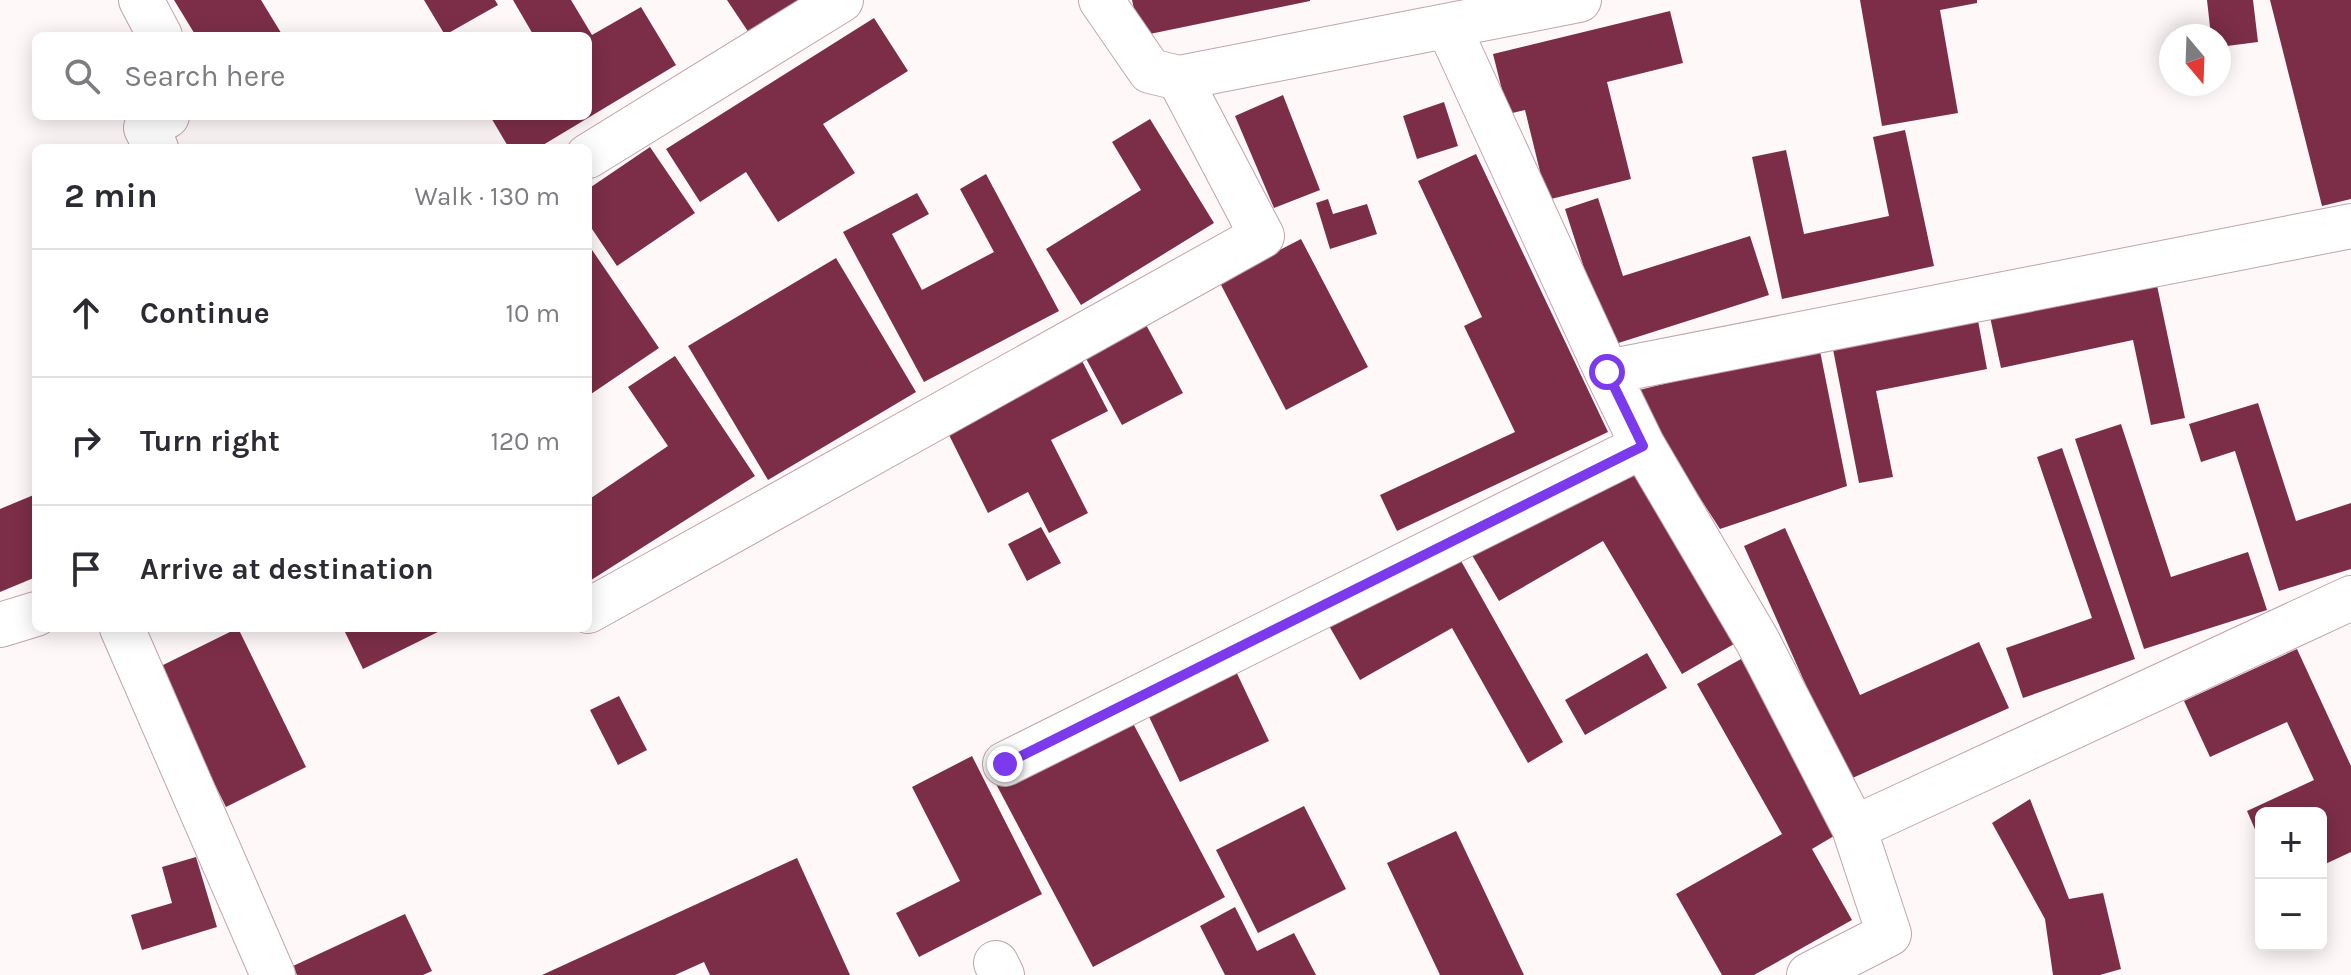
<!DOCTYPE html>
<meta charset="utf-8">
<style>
:root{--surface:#fff;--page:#f2f2f3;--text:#2b2b33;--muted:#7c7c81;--line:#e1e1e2}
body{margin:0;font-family:Karla,sans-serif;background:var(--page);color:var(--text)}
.controls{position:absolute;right:24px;bottom:24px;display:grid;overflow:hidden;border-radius:12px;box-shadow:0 4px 20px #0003}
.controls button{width:72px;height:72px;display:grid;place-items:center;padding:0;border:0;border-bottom:2px solid var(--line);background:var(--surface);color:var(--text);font:40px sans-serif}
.compass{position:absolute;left:2159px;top:24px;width:72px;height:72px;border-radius:50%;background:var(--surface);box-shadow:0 4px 20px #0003;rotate:161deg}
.stop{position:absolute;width:24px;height:24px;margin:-18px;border:6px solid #7c3aed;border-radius:50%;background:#fff}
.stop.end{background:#7c3aed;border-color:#fff;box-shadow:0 2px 8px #0008}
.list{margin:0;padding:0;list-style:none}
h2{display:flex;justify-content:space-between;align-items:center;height:104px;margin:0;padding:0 32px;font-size:34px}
h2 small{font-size:26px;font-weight:400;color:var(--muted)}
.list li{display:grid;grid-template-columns:52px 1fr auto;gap:24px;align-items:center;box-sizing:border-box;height:128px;padding:0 32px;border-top:2px solid var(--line)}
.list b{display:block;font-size:30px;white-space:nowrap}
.list em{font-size:26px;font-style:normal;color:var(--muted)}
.icon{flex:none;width:44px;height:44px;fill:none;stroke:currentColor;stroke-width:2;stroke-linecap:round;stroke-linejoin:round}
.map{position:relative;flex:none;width:2351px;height:975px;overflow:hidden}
.search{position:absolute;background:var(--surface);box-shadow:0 4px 20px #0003;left:32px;top:32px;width:560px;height:88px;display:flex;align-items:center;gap:20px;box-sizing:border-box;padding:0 28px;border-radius:12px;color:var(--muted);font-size:30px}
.panel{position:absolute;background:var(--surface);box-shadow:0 4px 20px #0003;left:32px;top:144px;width:560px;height:488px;border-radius:12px}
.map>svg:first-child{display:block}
.building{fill:#7c2e48}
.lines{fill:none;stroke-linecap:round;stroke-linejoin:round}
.minor-casing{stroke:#c1a4ab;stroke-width:46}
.minor{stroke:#fff;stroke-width:44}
.route{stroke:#7c3aed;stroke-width:10}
</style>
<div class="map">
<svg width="2351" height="975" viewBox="0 0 2351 975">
<rect width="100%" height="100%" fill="#fef8f9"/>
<path class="building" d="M174,0H261L283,36H196Z
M424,0H495L498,5L445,35Z
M513,0H571L592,35L641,7L676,65L538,148H509L490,116H588V36H534Z
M727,0H799L749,33Z
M1132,0H1310V1L1140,36Z
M1860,0H1977V3L1940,10L1958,113L1882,126Z
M2207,0H2253L2258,42L2219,47V36H2211Z
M2270,0H2351V199L2322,206Z
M1670,11L1683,63L1607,82L1631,179L1547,200L1525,110L1508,114L1493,54Z
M874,18L908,71L823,124L855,173L778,222L746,172L700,202L666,149Z
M1283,95L1320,190L1274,208L1235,116Z
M1444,102L1458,146L1417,159L1403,116Z
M1150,119L1214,223L1081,305L1046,249L1141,190L1112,142Z
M1905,130L1934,266L1782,299L1752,157L1786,150L1804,234L1889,216L1873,137Z
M650,147L695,213L617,266L588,223V189Z
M1476,154L1608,432L1397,531L1380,495L1515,432L1464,326L1482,317L1418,181Z
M986,174L1059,311L924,382L843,232L917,193L929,214L892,234L922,290L994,252L960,189Z
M1598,198L1623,276L1750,236L1769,295L1609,346L1565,209Z
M1328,199L1333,214L1367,204L1377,234L1330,249L1316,203Z
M1301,239L1368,367L1286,410L1219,281Z
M588,244L659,348L588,396Z
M836,258L916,392L768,480L688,346Z
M2155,276L2185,418L2151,425L2133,340L2001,368L1989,312Z
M1976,310L1987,369L1876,391L1893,477L1859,483L1831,339Z
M1144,321L1183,393L1122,425L1083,353Z
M1819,346L1847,486L1720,529L1631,392Z
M675,356L755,476L588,582V500L668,446L628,387Z
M1080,357L1108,411L1051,440L1088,513L1049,533L1028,492L988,513L944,425Z
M2258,403L2296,521L2351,503V569L2279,591L2235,451L2201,462L2189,424Z
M2121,424L2171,577L2248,552L2267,610L2144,649L2075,439Z
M2062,448L2135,659L2023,698L2006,648L2092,618L2037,457Z
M1626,459L1734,644L1682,674L1603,541L1499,601L1469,550Z
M36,494V577L0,592V509Z
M1041,527L1061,563L1027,581L1008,544Z
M1785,528L1860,695L1979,642L2009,708L1848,780L1744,546Z
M1456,552L1563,742L1528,763L1452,628L1360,680L1328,624Z
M238,628L306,767L226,807L157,668Z
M343,628H446L363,669Z
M2297,649L2351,766V852L2321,866V813H2261V843L2247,811L2314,780L2287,722L2210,757L2184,701Z
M1647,653L1667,688L1585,735L1565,700Z
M1741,659L1839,833L1812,849L1852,920L1754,975H1722L1676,894L1782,834L1697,684Z
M1233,665L1269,741L1180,782L1144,706Z
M619,696L647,750L618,765L590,710Z
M1127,712L1225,897L1093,967L995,782Z
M972,756L1042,894L919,957L896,913L960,881L912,787Z
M2030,799L2069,899L2103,893L2121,969L2100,975H2053L2045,919L1992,823Z
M1304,806L1346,889L1258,933L1216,850Z
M1456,831L1524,975H1440L1387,863Z
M196,857L217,927L142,950L131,915L172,903L162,867Z
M797,858L850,975H710L704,962L675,975H542Z
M1235,907L1257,951L1294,933L1316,975H1225L1200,926Z
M405,914L432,971L423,975H297L293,966Z"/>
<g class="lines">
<defs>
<path id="minor" d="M141,0L160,36
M1101,0L1150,71L1179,78L1579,0
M1448,26L1607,372L1643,446L1757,640L1854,828
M156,148L146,128L167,116
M588,156L841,0
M1607,372L2351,226
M588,611L1262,236L1179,78
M0,625L36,614
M122,628L273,975
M1005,764L1643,446
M996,963L1002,975
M1809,975L1889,934L1854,828L2351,598"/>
</defs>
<use href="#minor" class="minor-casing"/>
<use href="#minor" class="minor"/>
</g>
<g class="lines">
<path class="route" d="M1005,764L1643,446L1607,372"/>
</g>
</svg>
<div class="controls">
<button>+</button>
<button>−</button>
</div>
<svg class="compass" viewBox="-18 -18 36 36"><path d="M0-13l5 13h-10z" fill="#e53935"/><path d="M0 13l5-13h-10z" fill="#7c7c81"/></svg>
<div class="stop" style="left:1607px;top:372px"></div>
<div class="stop end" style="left:1005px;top:764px"></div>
<div class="search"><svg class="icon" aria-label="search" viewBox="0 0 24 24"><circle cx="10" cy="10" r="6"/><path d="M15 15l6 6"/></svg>Search here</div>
<section class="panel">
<h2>2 min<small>Walk · 130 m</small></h2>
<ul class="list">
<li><svg class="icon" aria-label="ahead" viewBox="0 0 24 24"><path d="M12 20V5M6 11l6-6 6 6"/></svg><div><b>Continue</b></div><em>10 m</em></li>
<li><svg class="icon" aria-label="right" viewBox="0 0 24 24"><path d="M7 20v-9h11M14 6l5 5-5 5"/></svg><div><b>Turn right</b></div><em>120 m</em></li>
<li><svg class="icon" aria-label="arrive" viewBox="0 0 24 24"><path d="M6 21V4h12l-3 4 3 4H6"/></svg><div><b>Arrive at destination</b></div></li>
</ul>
</section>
</div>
